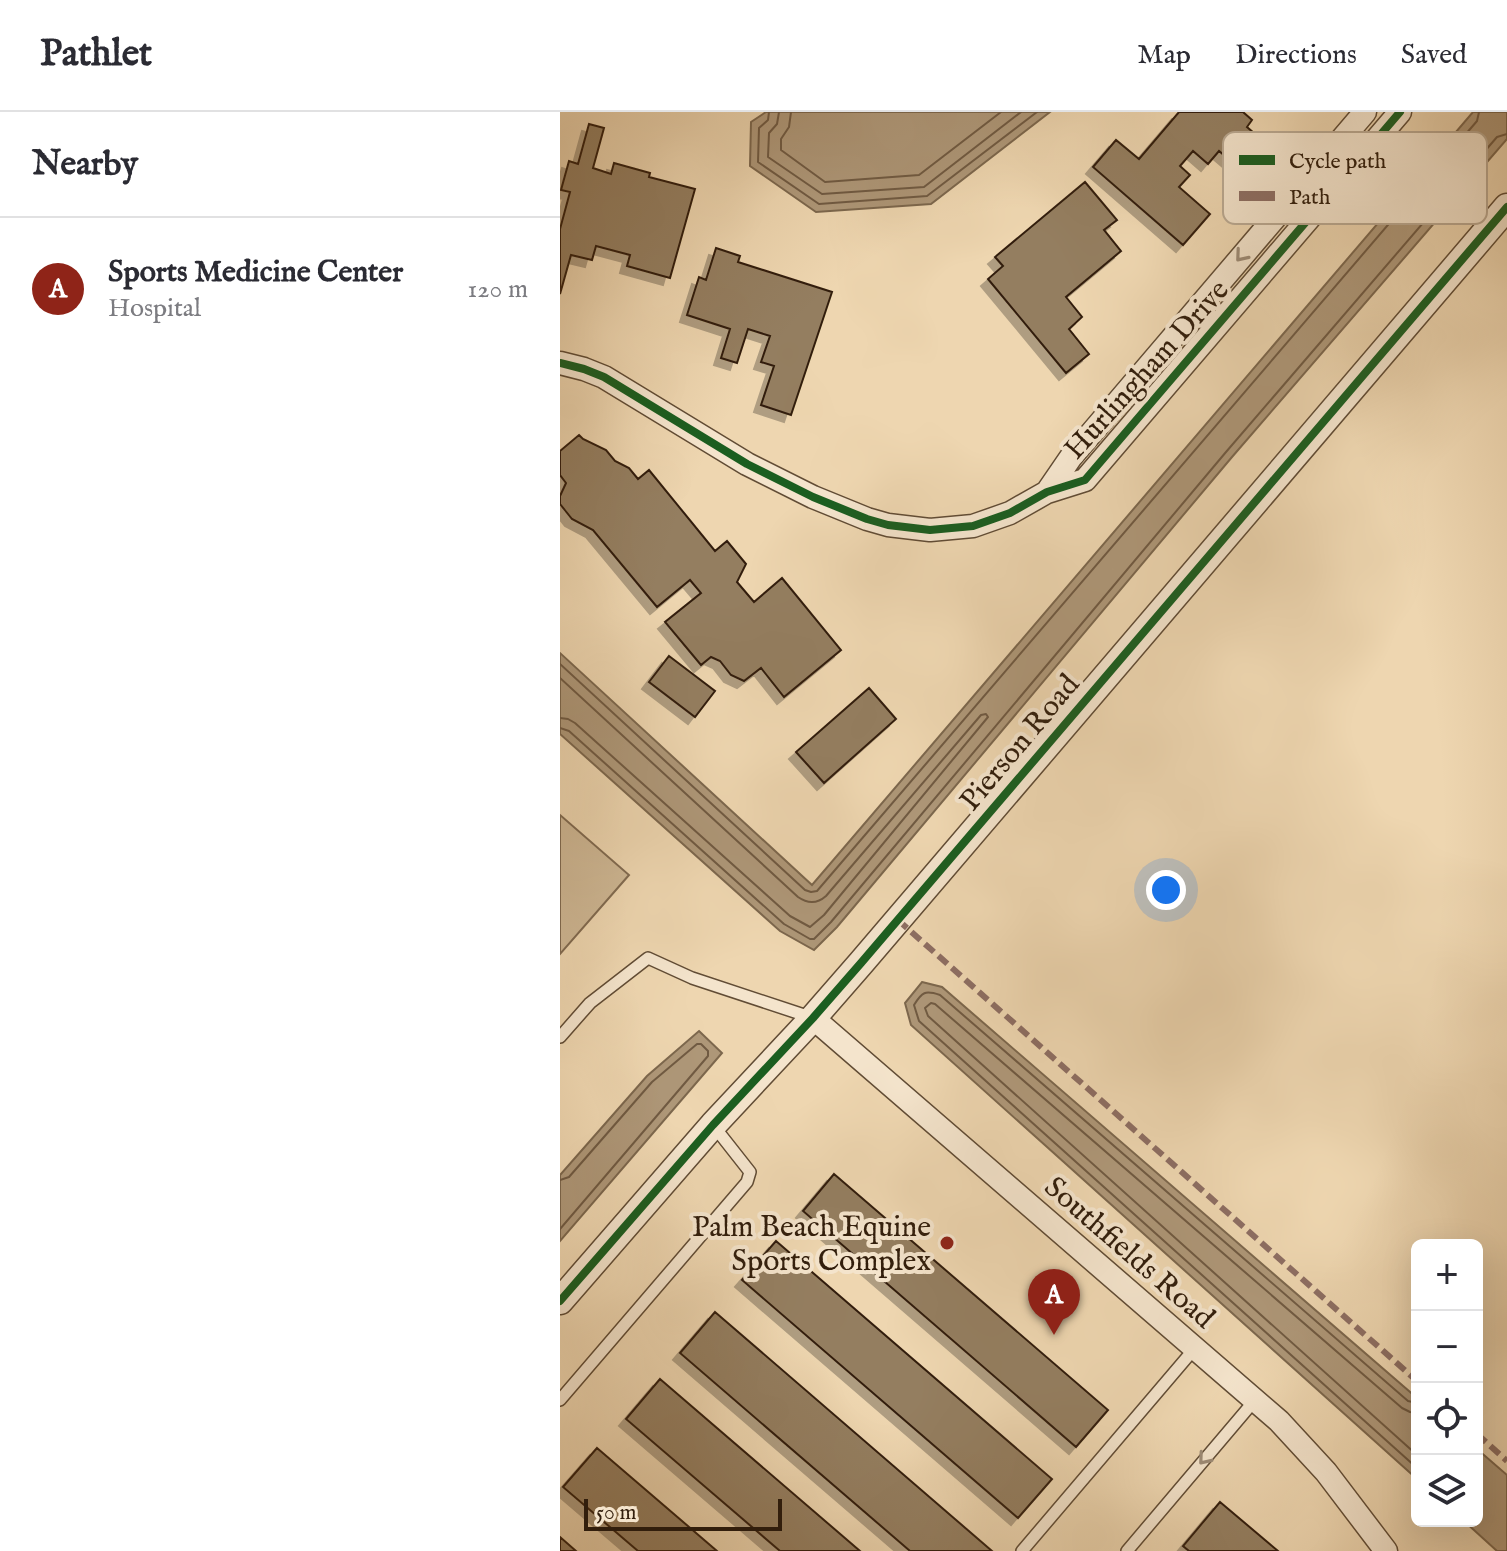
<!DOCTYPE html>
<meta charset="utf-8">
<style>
:root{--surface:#fff;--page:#f2f2f3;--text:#2b2b33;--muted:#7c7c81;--line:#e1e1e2;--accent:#8f2418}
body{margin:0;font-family:"IM FELL English",serif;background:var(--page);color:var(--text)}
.controls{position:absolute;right:24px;bottom:24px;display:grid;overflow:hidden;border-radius:12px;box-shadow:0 8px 32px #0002}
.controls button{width:72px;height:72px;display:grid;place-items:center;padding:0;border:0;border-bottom:2px solid var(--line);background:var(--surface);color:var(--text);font:40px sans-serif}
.scale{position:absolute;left:24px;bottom:20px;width:198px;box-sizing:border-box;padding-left:8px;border:4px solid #321e0c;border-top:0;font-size:22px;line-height:28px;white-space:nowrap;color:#321e0c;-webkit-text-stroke:6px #f4e4cc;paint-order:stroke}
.you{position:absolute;left:606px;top:778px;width:28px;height:28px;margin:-20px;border:6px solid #fff;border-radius:50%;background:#1a73e8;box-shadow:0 0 0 12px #1a73e833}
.badge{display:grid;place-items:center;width:52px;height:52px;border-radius:50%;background:var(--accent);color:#fff;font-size:26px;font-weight:700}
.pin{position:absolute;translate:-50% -66px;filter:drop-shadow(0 2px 4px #0008)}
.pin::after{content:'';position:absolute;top:42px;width:28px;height:24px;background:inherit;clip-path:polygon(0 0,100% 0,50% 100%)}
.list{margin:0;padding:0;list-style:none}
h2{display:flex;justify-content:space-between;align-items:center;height:104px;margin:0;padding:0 32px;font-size:34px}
h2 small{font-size:26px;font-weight:400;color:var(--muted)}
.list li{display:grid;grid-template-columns:52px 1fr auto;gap:24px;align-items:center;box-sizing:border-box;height:144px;padding:0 32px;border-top:2px solid var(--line)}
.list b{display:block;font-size:30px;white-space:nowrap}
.list p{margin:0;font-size:26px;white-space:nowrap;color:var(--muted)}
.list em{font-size:26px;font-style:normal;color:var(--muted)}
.icon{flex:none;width:44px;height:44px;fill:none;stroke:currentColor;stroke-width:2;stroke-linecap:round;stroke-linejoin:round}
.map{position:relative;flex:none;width:947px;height:1439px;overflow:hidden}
header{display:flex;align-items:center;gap:48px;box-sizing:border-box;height:112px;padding:0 40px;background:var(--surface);border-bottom:2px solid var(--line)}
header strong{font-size:38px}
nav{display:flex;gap:44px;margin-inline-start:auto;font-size:28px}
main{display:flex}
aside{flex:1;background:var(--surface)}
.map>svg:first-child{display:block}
.green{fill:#ceb794;stroke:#806a50;stroke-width:2}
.water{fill:#ae9778;stroke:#7c674d;stroke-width:2}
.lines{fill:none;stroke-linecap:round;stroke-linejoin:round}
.shore{stroke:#705a42;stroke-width:2}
.building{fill:#947e61;stroke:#321e0c;stroke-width:2;filter:url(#shadow)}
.service-casing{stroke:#614c35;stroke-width:14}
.minor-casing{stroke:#614c35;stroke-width:25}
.tertiary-casing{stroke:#614c35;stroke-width:29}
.service{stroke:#f4e4cc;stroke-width:11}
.minor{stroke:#f4e4cc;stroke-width:22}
.tertiary{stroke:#f4e4cc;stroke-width:26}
.quiet{stroke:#8d6e63;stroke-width:6;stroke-dasharray:12 6;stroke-linecap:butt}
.cycleway-casing{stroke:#f4e4cc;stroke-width:13}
.cycleway{stroke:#1b5e20;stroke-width:8}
.oneway{stroke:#9d8b76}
.poi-dot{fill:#8f2418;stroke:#f4e4cc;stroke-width:3}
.labels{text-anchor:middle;stroke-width:8;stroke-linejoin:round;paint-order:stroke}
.street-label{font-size:30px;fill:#321e0c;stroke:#f4e4cc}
.poi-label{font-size:30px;fill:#321e0c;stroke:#f4e4cc;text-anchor:end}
.key{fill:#f4e4cc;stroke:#baa992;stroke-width:2}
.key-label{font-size:22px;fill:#321e0c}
</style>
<header>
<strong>Pathlet</strong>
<nav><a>Map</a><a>Directions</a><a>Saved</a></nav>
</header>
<main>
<aside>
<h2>Nearby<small></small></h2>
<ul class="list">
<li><span class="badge">A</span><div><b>Sports Medicine Center</b><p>Hospital</p></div><em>120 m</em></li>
</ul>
</aside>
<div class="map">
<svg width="947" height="1439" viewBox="0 0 947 1439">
<defs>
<filter id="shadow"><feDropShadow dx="-7" dy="7" stdDeviation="0" flood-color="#0004"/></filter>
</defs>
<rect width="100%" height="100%" fill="#eed6b0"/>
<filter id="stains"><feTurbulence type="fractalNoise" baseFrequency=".0025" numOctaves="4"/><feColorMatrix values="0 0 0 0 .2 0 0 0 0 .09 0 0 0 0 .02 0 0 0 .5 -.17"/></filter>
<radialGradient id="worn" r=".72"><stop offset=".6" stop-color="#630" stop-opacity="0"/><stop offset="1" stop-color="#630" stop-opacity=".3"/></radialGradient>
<path class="green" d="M0,703L69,763L0,842Z"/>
<path class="water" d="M206,0H490L371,92L256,100L190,54L191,10Z
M913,0H947V27L672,345L277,815L254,838L220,819L0,622V541L252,773Z
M362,870L382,875L857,1286V1367L351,913L345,891Z
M139,919L162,941L0,1129V1063L87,964Z
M917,1337L947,1363V1439H937L904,1409H917Z"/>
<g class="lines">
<path class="shore" d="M209,0L208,8L199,16L198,50L259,92L367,84L477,0
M219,0L217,12L209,21L208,45L262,82L364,75L461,0
M231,0L229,15L221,27V38L265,70L359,63L441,0
M0,552L245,778L251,780L257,779L917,9L919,0
M0,566L238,785C248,792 257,792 266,784L421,603L426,602L428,605L264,803L250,815L230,804L15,611L8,607L0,606
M0,616L9,619L224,812L250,827H254L271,810L666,340L937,25L947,22
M0,1068L9,1065L92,970L137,932H141L148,939V944L0,1117
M857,1291L848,1289L380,883C365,878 362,880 354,893L359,909L857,1356
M857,1301L850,1300L842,1296L375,892L371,891L365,896L368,904L857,1343"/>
</g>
<path class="building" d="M619,0H683L692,8L687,15L709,34L685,61L659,39L648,52L633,39L620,54L630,63L619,75L650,102L623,133L533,55L556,28L579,47Z
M29,12L44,16L33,56L51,62L54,51L90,61L89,65L135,77L110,166L67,154L70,143L36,134L32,148L11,143L0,182V117L10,80L1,78L9,49L18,52Z
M525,70L557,108L544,118L561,139L506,185L522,205L509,217L529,242L506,261L428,167L443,154L435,145Z
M156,136L180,144L178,150L272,180L231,303L201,293L214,254L201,250L210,224L188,217L177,251L161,246L170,217L127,203L139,165L146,168Z
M19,323L23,327L46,338L55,349L69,356L78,367L89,358L155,439L167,429L186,452L177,470L194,490L222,466L281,538L224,585L201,556L184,569L171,563L160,549L151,545L141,553L105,510L141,481L130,468L97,495L33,418L12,407L0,392V384L6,371L0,363V339Z
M109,544L155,579L135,605L89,570Z
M309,576L336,607L264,671L236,640Z
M274,1062L548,1298L516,1335L243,1099Z
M216,1129L492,1367L458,1406L182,1168Z
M155,1200L432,1439H350L120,1241Z
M100,1267L300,1439H220L66,1307Z
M37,1336L157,1439H78L3,1375Z
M660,1390L718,1439H629L623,1434Z
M0,1425L16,1439H0Z"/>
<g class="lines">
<defs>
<path id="service" d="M0,925L30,891L88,846L132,866L253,906
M0,1288L187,1070L190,1060L153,1013
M462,1439L635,1236
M567,1439L695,1288"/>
<path id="minor" d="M0,251L24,257L44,265L187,352L253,385L307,407L328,413L370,418L413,414L450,401L487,380L525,368L840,0
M487,380L511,345L805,0
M253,906L719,1309L766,1360L826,1439"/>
<path id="tertiary" d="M0,1189L153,1013L253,906L301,851L947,95"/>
</defs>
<use href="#service" class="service-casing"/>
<use href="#minor" class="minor-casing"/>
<use href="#tertiary" class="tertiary-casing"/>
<use href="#service" class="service"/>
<use href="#minor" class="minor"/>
<use href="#tertiary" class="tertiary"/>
<path class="quiet" d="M338,808L857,1269
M917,1322L947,1349"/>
<defs>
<path id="cycleway" d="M0,251L24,257L44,265L187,352L253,385L307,407L328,413L370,418L413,414L450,401L487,380L525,368L840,0
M0,1189L153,1013L253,906L301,851L947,95"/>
</defs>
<use href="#cycleway" class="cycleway-casing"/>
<use href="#cycleway" class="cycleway"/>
</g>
<defs><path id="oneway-chevron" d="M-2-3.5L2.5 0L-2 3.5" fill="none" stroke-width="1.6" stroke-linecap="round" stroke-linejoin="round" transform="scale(2)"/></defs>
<g class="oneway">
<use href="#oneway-chevron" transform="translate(681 144) rotate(130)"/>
<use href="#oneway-chevron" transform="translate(644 1347) rotate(130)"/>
</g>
<circle class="poi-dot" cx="387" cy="1131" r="8"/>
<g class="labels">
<g class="street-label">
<text transform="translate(586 257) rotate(-48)" y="10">Hurlingham Drive</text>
<text transform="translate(459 630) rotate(-50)" y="10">Pierson Road</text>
<text transform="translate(570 1140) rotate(41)" y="10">Southfields Road</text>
</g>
<g class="poi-label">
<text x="371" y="1124">Palm Beach Equine<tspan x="371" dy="34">Sports Complex</tspan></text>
</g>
</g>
<rect x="663" y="20" width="264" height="92" rx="12" class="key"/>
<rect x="679" y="43" width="36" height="10" fill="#1b5e20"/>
<rect x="679" y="79" width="36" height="10" fill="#8d6e63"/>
<g class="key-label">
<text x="729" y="56">Cycle path</text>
<text x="729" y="92">Path</text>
</g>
<rect width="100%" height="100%" filter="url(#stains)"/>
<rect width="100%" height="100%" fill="url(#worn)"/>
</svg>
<div class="controls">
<button>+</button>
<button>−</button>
<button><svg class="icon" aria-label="locate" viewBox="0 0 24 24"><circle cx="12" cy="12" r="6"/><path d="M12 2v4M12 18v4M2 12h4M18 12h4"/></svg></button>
<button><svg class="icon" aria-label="layers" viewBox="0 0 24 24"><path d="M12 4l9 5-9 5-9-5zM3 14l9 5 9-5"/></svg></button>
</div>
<div class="scale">50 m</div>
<div class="you"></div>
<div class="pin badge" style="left:494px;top:1223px">A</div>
</div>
</main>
